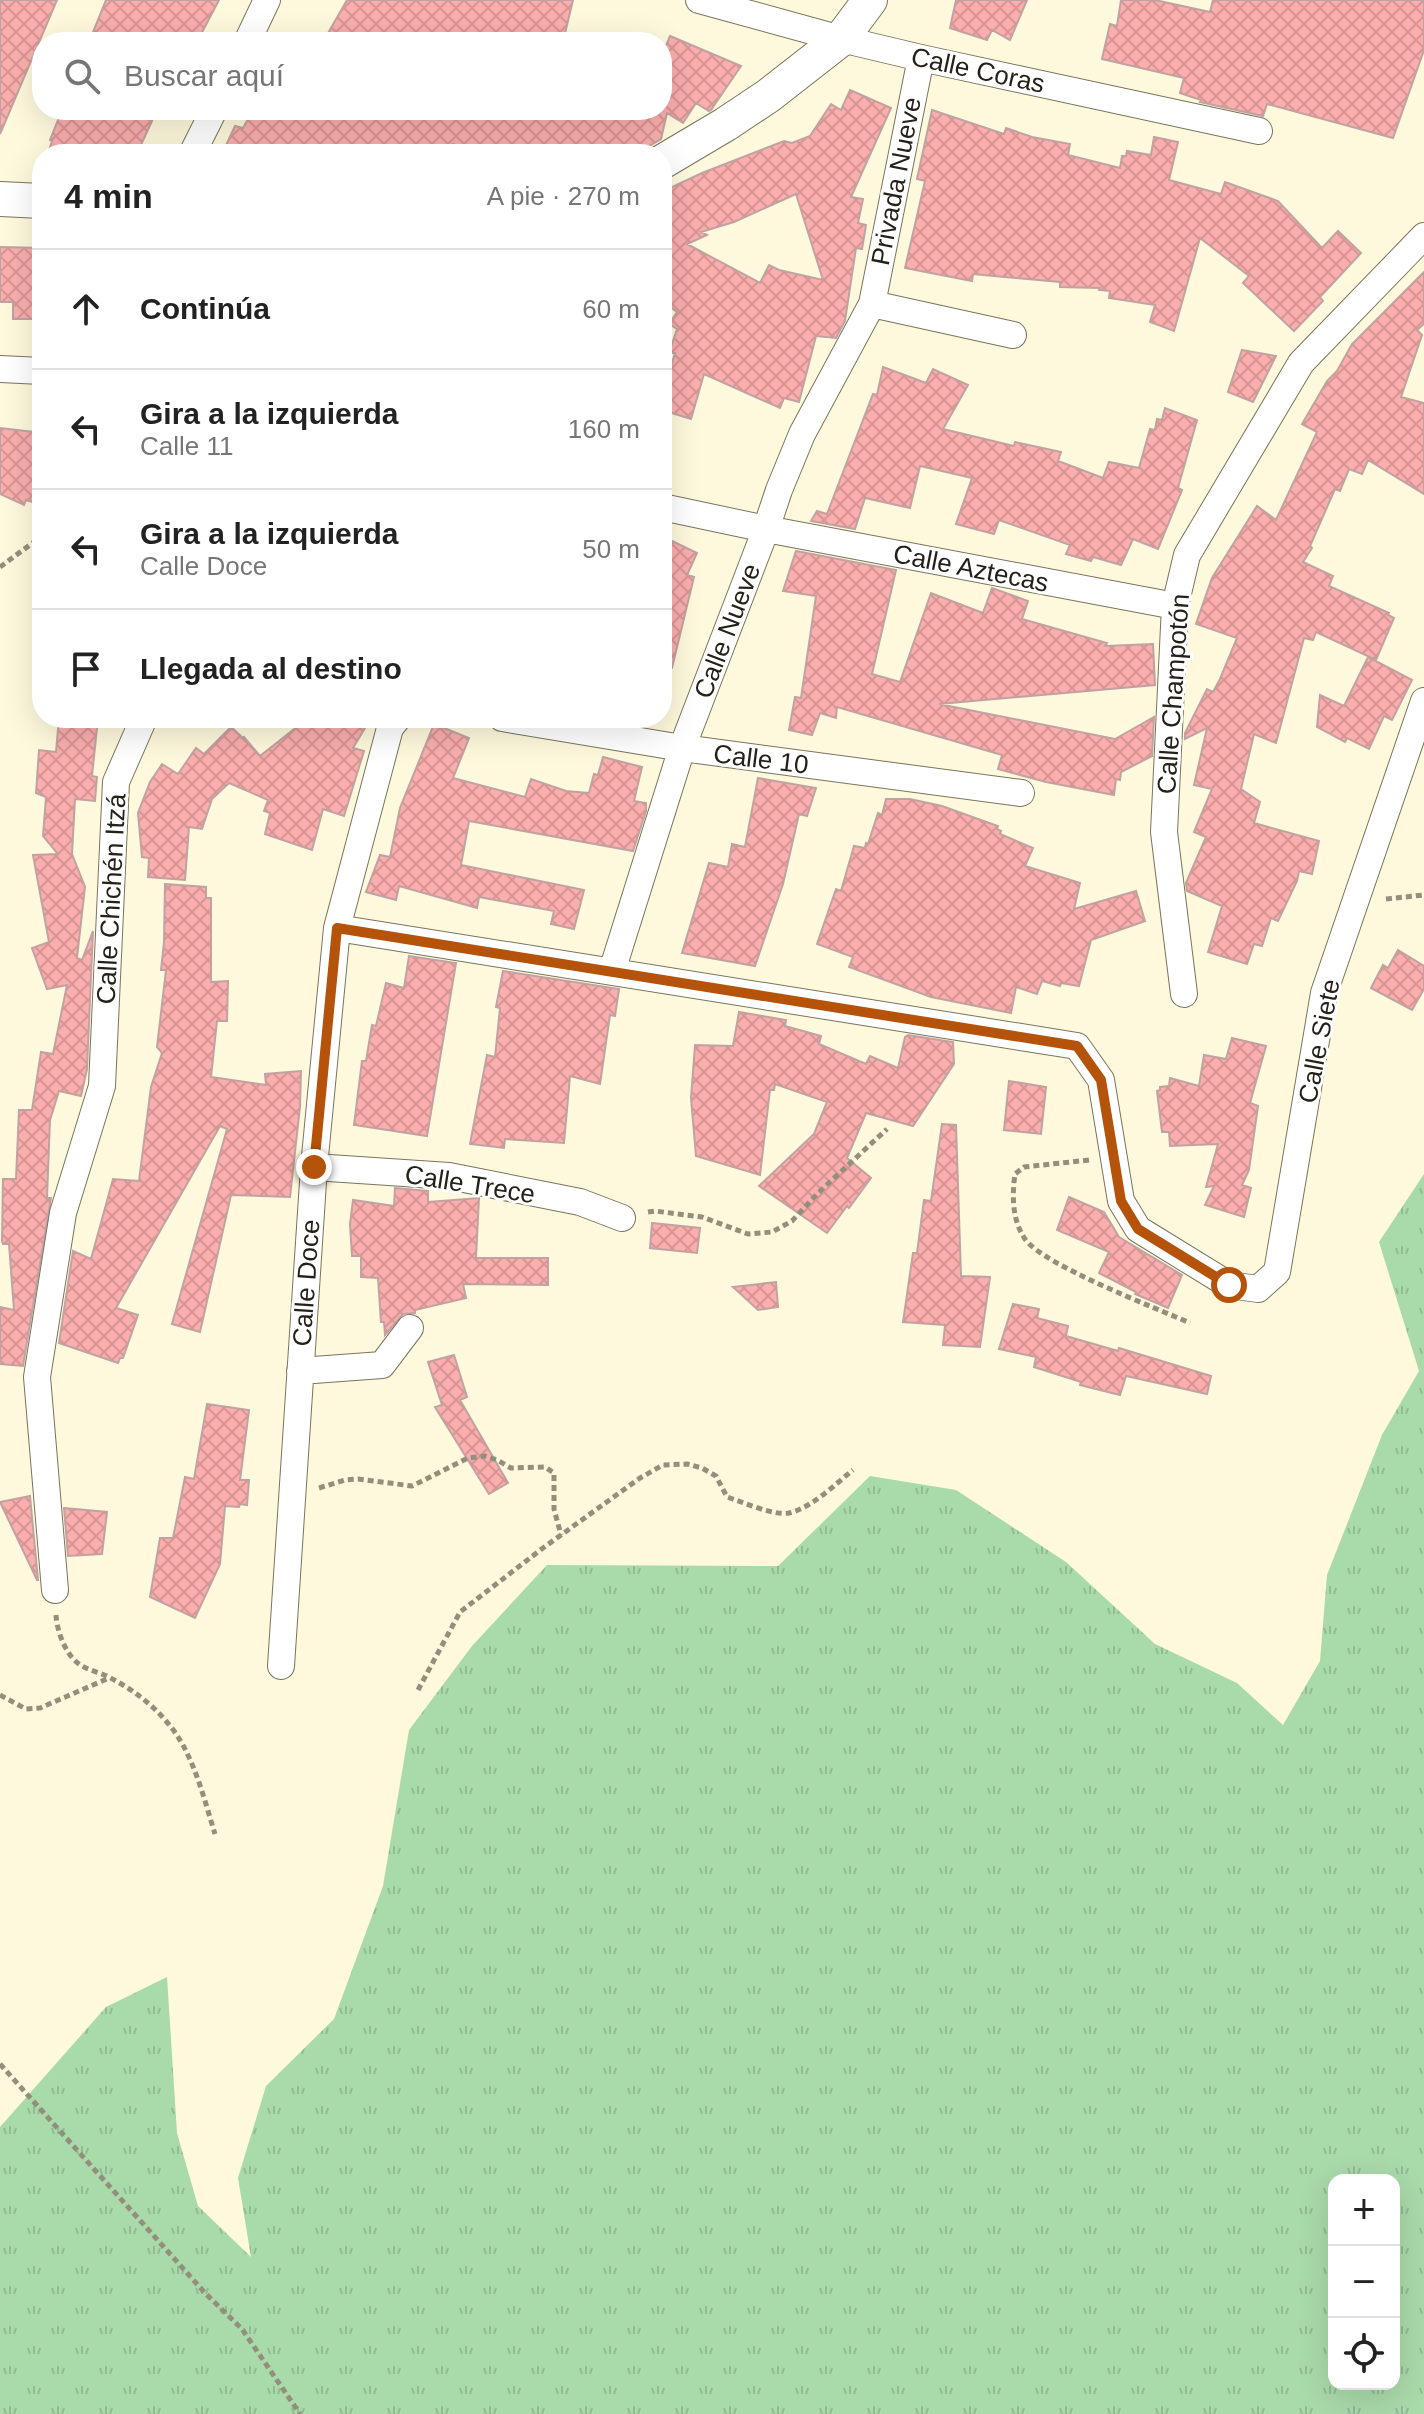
<!DOCTYPE html>
<html lang="es">
<meta charset="utf-8">
<style>
:root{--surface:#fff;--page:#f6f6f6;--text:#222;--muted:#767676;--line:#e0e0e0}
body{margin:0;font-family:Arial,sans-serif;background:var(--page);color:var(--text)}
.controls{position:absolute;right:24px;bottom:24px;display:grid;overflow:hidden;border-radius:16px;box-shadow:0 8px 32px #0002}
.controls button{width:72px;height:72px;display:grid;place-items:center;padding:0;border:0;border-bottom:2px solid var(--line);background:var(--surface);color:var(--text);font:40px sans-serif}
.stop{position:absolute;width:24px;height:24px;margin:-18px;border:6px solid #b45309;border-radius:50%;background:#fff}
.stop.end{background:#b45309;border-color:#fff;box-shadow:0 2px 8px #0008}
.list{margin:0;padding:0;list-style:none}
h2{display:flex;justify-content:space-between;align-items:center;height:104px;margin:0;padding:0 32px;font-size:34px}
h2 small{font-size:26px;font-weight:400;color:var(--muted)}
.list li{display:grid;grid-template-columns:52px 1fr auto;gap:24px;align-items:center;box-sizing:border-box;height:120px;padding:0 32px;border-top:2px solid var(--line)}
.list b{display:block;font-size:30px;white-space:nowrap}
.list p{margin:0;font-size:26px;white-space:nowrap;color:var(--muted)}
.list em{font-size:26px;font-style:normal;color:var(--muted)}
.icon{flex:none;width:44px;height:44px;fill:none;stroke:currentColor;stroke-width:2;stroke-linecap:round;stroke-linejoin:round}
.map{position:relative;flex:none;width:1424px;height:2414px;overflow:hidden}
.search{position:absolute;background:var(--surface);box-shadow:0 8px 32px #0002;left:32px;top:32px;width:640px;height:88px;display:flex;align-items:center;gap:20px;box-sizing:border-box;padding:0 28px;border-radius:32px;color:var(--muted);font-size:30px}
.panel{position:absolute;background:var(--surface);box-shadow:0 8px 32px #0002;left:32px;top:144px;width:640px;height:584px;border-radius:32px}
.map>svg:first-child{display:block}
.grass{fill:url(#grass-tufts);fill-rule:evenodd}
.building{fill:url(#building-cross-hatch);stroke:#c1a2a2;stroke-width:2;fill-rule:evenodd}
.lines{fill:none;stroke-linecap:round;stroke-linejoin:round}
.minor-casing{stroke:#7a745c;stroke-width:28}
.tertiary-casing{stroke:#7a745c;stroke-width:36}
.path{stroke:#938f7c;stroke-width:5;stroke-dasharray:6 4;stroke-linecap:butt}
.minor{stroke:#fff;stroke-width:26}
.tertiary{stroke:#fff;stroke-width:34}
.route{stroke:#b45309;stroke-width:10}
.labels{text-anchor:middle;stroke-width:6;stroke-linejoin:round;paint-order:stroke}
.street-label{font-size:26px;fill:#242218;stroke:#fff}
</style>
<div class="map">
<svg width="1424" height="2414" viewBox="0 0 1424 2414">
<defs>
<pattern id="grass-tufts" width="24" height="20" patternUnits="userSpaceOnUse" patternTransform="scale(2)"><rect width="24" height="20" fill="#a9daaa"/><path d="M3 7l-1-3M5 7V3M7 7l1-3M15 17l-1-3M17 17v-4M19 17l1-3" fill="none" stroke="#91bb92"/></pattern>
<pattern id="building-cross-hatch" width="8" height="8" patternUnits="userSpaceOnUse" patternTransform="scale(2)"><rect width="8" height="8" fill="#fbaead"/><path d="M0 0l8 8M0 8l8-8" fill="none" stroke="#d79594"/></pattern>
</defs>
<rect width="100%" height="100%" fill="#fef8dc"/>
<path class="grass" d="M1424,1174V2414H0V2127L106,2007L167,1977L177,2133L198,2206L251,2257L238,2178L266,2086L334,2019L383,1886L409,1730L472,1646L547,1565L778,1566L870,1476L956,1490L1066,1562L1155,1644L1237,1683L1283,1725L1320,1661L1327,1575L1382,1435L1419,1371L1379,1242ZM1334,2180H1394V2384H1334Z"/>
<path class="building" d="M0,0H57L0,134Z
M106,0H219L197,42H89Z
M347,0H573L563,42H323Z
M956,0H1027L1010,40L992,30L987,40L950,28Z
M1121,0H1155L1210,12L1213,0H1424V50L1393,138L1267,104L1263,116L1200,102L1201,100L1180,93L1184,78L1102,59L1110,24L1117,26Z
M670,36L741,66L711,110L709,111L696,103L683,123L667,113L661,139L651,145L644,154H612L582,145L580,154H487L453,144L451,154H222L235,126L243,128L253,110H662V55Z
M850,90L891,108L851,197L863,199L858,223L866,225L862,249L856,248L845,321L836,338L816,336L799,402L784,398L780,408L704,374L691,419L662,410V396L675,353H669L677,329L669,324L677,312L662,301V194L674,186L702,173L784,141L792,143L810,136L831,104L841,110ZM796,194L823,280L779,270L769,265L760,283L687,244L707,235L701,232L734,222Z
M62,110H127L152,121L141,145L132,154H48L52,141L50,140Z
M932,110L1004,134L1006,128L1032,137L1070,144L1068,155L1120,168L1122,156H1126L1127,151L1151,155L1154,137L1178,142L1169,180L1221,194L1225,182L1278,201L1322,248L1338,231L1361,253L1320,297L1323,301L1294,331L1243,283L1249,276L1200,238L1174,331L1150,322L1155,305L1109,298L1110,291L1099,290L1100,288L1060,287V282L973,274L972,281L905,268L925,181L917,179Z
M0,247L42,248V319H13V302H0Z
M1424,272V324L1417,330L1422,335L1401,397L1424,403V494L1368,460L1362,474L1349,469L1340,491L1335,489L1310,546L1312,548L1303,562L1333,576L1329,586L1389,613L1388,615L1394,618L1376,660L1316,632L1313,640L1304,638L1276,743L1254,734L1241,789L1260,802L1254,823L1319,841L1312,874L1299,871L1297,881L1278,921L1271,918L1262,946L1254,944L1247,964L1208,952L1222,906L1187,891L1186,883L1206,837L1194,832L1212,789L1194,785L1207,728L1185,739V733L1207,689L1213,692L1220,679L1237,638L1196,624L1212,578L1257,506L1276,520L1317,432L1302,424L1327,381L1337,371L1352,344Z
M1242,350L1276,356L1253,402L1228,392Z
M883,367L926,383L933,369L968,385L943,429L1014,446L1015,442L1061,452L1058,461L1103,478L1109,462L1139,468L1150,429L1155,430L1157,419L1162,420L1165,408L1197,420L1178,488L1182,490L1158,549L1133,539L1121,565L1093,557L1091,561L1066,554L1070,545L999,520L994,534L956,524L972,478L920,466L910,508L865,498L855,529L811,521L817,511L827,514L873,394L877,395Z
M0,428L42,433V505L26,500L24,505L0,494Z
M672,541L697,553L687,575L694,577L672,668L662,667V563Z
M796,551L896,570L872,674L900,682L931,593L983,613L992,588L1028,601L1022,619L1107,643L1105,646L1153,644L1155,685L939,704L1115,739L1154,717L1152,756L1121,772L1120,780L1116,779L1114,795L1046,782L998,769L1002,755L837,707L836,718L820,713L812,735L789,730L795,697L801,698L816,596L783,591Z
M1368,657L1412,680L1392,720L1384,716L1369,749L1347,738L1345,742L1317,727L1320,695L1344,706Z
M59,718H98L92,776L97,777L95,801L75,799L72,854L85,887L77,958L82,960L93,931L87,1069L81,1096L59,1091L50,1120L47,1198H51L23,1366L0,1364V1307L14,1310L9,1244H3L2,1241L3,1179H16L19,1110H32L41,1052L53,1054L67,985L47,989L32,948L49,942L33,855L58,854L43,836L46,797L36,793L39,750L56,752Z
M308,718H371L353,748L364,751L344,816L323,809L312,850L265,834L270,813L264,811L268,800L229,783L212,799L202,829L189,827L185,880L148,877L149,858L142,857L138,813L150,782L162,764L178,774L196,748L204,754L231,727L243,738L244,737L260,756Z
M434,724L469,738L453,778L525,797L531,779L566,791L589,793L594,774L598,775L603,757L642,767L634,801L646,803V811L633,851L469,821L461,865L584,890L574,929L551,924L554,911L479,897L477,908L399,886L396,900L366,892L380,855L390,857L400,808Z
M758,778L816,788L807,816L799,814L783,884L755,966L682,953L709,863L728,867L732,844L745,847Z
M886,799H910L942,806L998,826L997,829L1001,831L1000,834L1033,848L1025,866L1080,883L1074,909L1136,891L1145,921L1091,940L1079,986L1061,983L1060,986L1042,981L1037,994L1016,987L1011,1013L931,997L849,967L853,957L817,944L836,889L841,891L854,846L865,848L866,843L868,844L878,813L882,815Z
M165,884L206,887V898H211V982L228,981L227,1021H217L211,1077L266,1085L265,1074L301,1071L300,1107L290,1197L231,1195L200,1332L172,1324L227,1129L220,1126L116,1308L138,1315L123,1358H120L118,1363L59,1343L73,1251L91,1259L113,1179L139,1181L151,1087L162,1053L157,1047L166,970H161L164,942Z
M1398,950L1424,966V989L1412,1010L1371,988L1383,965L1388,968Z
M409,956L456,963L427,1136L354,1125L362,1061H366L372,1025L376,1026L386,983L404,988Z
M503,971L619,989L615,1016L610,1015L600,1084L570,1076L564,1143L505,1139L504,1148L470,1144L487,1055L495,1057L500,1008L496,1007Z
M739,1012L786,1020L785,1026L821,1036L819,1044L866,1064L870,1056L898,1068L905,1037L908,1035L953,1042L954,1064L913,1126L866,1113L847,1158L871,1178L849,1208L847,1206L827,1233L759,1186L814,1134L827,1102L775,1084L774,1090H770L760,1175L696,1156L691,1098L695,1045L733,1046Z
M1232,1038L1266,1046L1250,1103L1258,1106L1249,1170L1242,1185L1251,1188L1244,1217L1205,1205L1214,1186L1206,1187L1218,1144L1170,1146L1169,1132H1162L1157,1091L1160,1090V1087L1169,1086L1170,1078L1199,1086L1204,1055L1226,1059Z
M1009,1081L1046,1087L1041,1134L1004,1130Z
M942,1124L956,1125L961,1276L990,1277L980,1347L943,1345L945,1325L903,1322L913,1253H917L924,1200L931,1201Z
M395,1188L428,1191V1202L479,1198L476,1258H548V1285L463,1284L466,1298L415,1310V1313L403,1314L385,1335L384,1322H381L378,1278L361,1277V1256H352L350,1224L353,1200L394,1206Z
M1069,1197L1104,1212L1119,1237L1182,1275L1168,1308L1135,1294L1136,1292L1099,1273L1109,1252L1057,1230Z
M652,1223L700,1228L697,1253L650,1248Z
M776,1282L778,1307L758,1310L733,1287Z
M1013,1304L1039,1309L1037,1318L1068,1326L1066,1336L1118,1351L1119,1348L1211,1376L1207,1394L1126,1376L1120,1395L1080,1385L1081,1382L1034,1367L1036,1357L999,1349Z
M454,1355L467,1397L460,1400L508,1483L489,1494L435,1407L442,1405L428,1362Z
M207,1404L249,1410L240,1480H249L247,1505L240,1504L239,1507L225,1506L220,1564L195,1618L150,1597L160,1538H173L185,1477L194,1479Z
M30,1496L38,1580H37L0,1502Z
M64,1508L107,1512L102,1554L68,1556Z"/>
<g class="lines">
<defs>
<path id="minor" d="M699,0L841,39L921,58L1259,131
M247,42L267,0
M192,154L214,110
M872,304L1013,335
M0,369L42,371
M662,507L766,529L1175,606
M502,718L682,748L1021,793
M337,928L1077,1046L1101,1080L1121,1201L1138,1229L1229,1285L1258,1289L1277,1272L1324,993L1424,701
M612,971L682,748L766,529L779,490L802,434L872,304L921,58
M1184,994L1164,832L1175,606L1187,555L1301,363L1424,236
M314,1167L449,1176L580,1202L622,1218
M300,1371L382,1365L410,1328
M55,1590L37,1377L63,1213L102,1086L116,782L144,718
M281,1666L314,1167L337,928L390,728L398,718"/>
<path id="tertiary" d="M662,162L726,124L768,96L841,39L870,0
M0,199L42,201"/>
</defs>
<use href="#minor" class="minor-casing"/>
<use href="#tertiary" class="tertiary-casing"/>
<path class="path" d="M0,567L42,536
M1386,899L1424,895
M1089,1160L1024,1167L1015,1174C1012,1196 1012,1220 1025,1239C1043,1265 1156,1308 1190,1323
M648,1212L655,1211L702,1217L748,1234L772,1232L792,1221L818,1193L887,1129
M319,1488L345,1480L358,1479L412,1486L468,1458L485,1456L497,1460L511,1468L545,1467L554,1473V1509L561,1535
M56,1615C57,1631 65,1654 79,1664C87,1670 98,1672 107,1676C130,1688 150,1702 166,1721C193,1751 203,1796 215,1834
M418,1690L460,1612L543,1548L640,1478L663,1465L687,1464L702,1468L716,1476L727,1497C743,1502 773,1516 789,1513C813,1507 834,1485 853,1470
M0,1695L26,1709L40,1708L109,1678
M0,2064L205,2293L242,2329L300,2414"/>
<use href="#minor" class="minor"/>
<use href="#tertiary" class="tertiary"/>
</g>
<g class="lines">
<path class="route" d="M314,1167L337,928L1077,1046L1101,1080L1121,1201L1138,1229L1229,1285"/>
</g>
<g class="labels">
<g class="street-label">
<text transform="translate(978 70) rotate(12)" y="9">Calle Coras</text>
<text transform="translate(896 181) rotate(-79)" y="9">Privada Nueve</text>
<text transform="translate(971 568) rotate(11)" y="9">Calle Aztecas</text>
<text transform="translate(727 631) rotate(-69)" y="9">Calle Nueve</text>
<text transform="translate(1173 694) rotate(-86)" y="9">Calle Champotón</text>
<text transform="translate(761 759) rotate(7)" y="9">Calle 10</text>
<text transform="translate(111 899) rotate(-87)" y="9">Calle Chichén Itzá</text>
<text transform="translate(1319 1041) rotate(-79)" y="9">Calle Siete</text>
<text transform="translate(470 1184) rotate(9)" y="9">Calle Trece</text>
<text transform="translate(306 1283) rotate(-86)" y="9">Calle Doce</text>
</g>
</g>
</svg>
<div class="controls">
<button>+</button>
<button>−</button>
<button><svg class="icon" aria-label="locate" viewBox="0 0 24 24"><circle cx="12" cy="12" r="6"/><path d="M12 2v4M12 18v4M2 12h4M18 12h4"/></svg></button>
</div>
<div class="stop" style="left:1229px;top:1285px"></div>
<div class="stop end" style="left:314px;top:1167px"></div>
<div class="search"><svg class="icon" aria-label="search" viewBox="0 0 24 24"><circle cx="10" cy="10" r="6"/><path d="M15 15l6 6"/></svg>Buscar aquí</div>
<section class="panel">
<h2>4 min<small>A pie · 270 m</small></h2>
<ul class="list">
<li><svg class="icon" aria-label="ahead" viewBox="0 0 24 24"><path d="M12 20V5M6 11l6-6 6 6"/></svg><div><b>Continúa</b></div><em>60 m</em></li>
<li><svg class="icon" aria-label="left" viewBox="0 0 24 24"><path d="M17 20v-9H6M10 6l-5 5 5 5"/></svg><div><b>Gira a la izquierda</b><p>Calle 11</p></div><em>160 m</em></li>
<li><svg class="icon" aria-label="left" viewBox="0 0 24 24"><path d="M17 20v-9H6M10 6l-5 5 5 5"/></svg><div><b>Gira a la izquierda</b><p>Calle Doce</p></div><em>50 m</em></li>
<li><svg class="icon" aria-label="arrive" viewBox="0 0 24 24"><path d="M6 21V4h12l-3 4 3 4H6"/></svg><div><b>Llegada al destino</b></div></li>
</ul>
</section>
</div>
